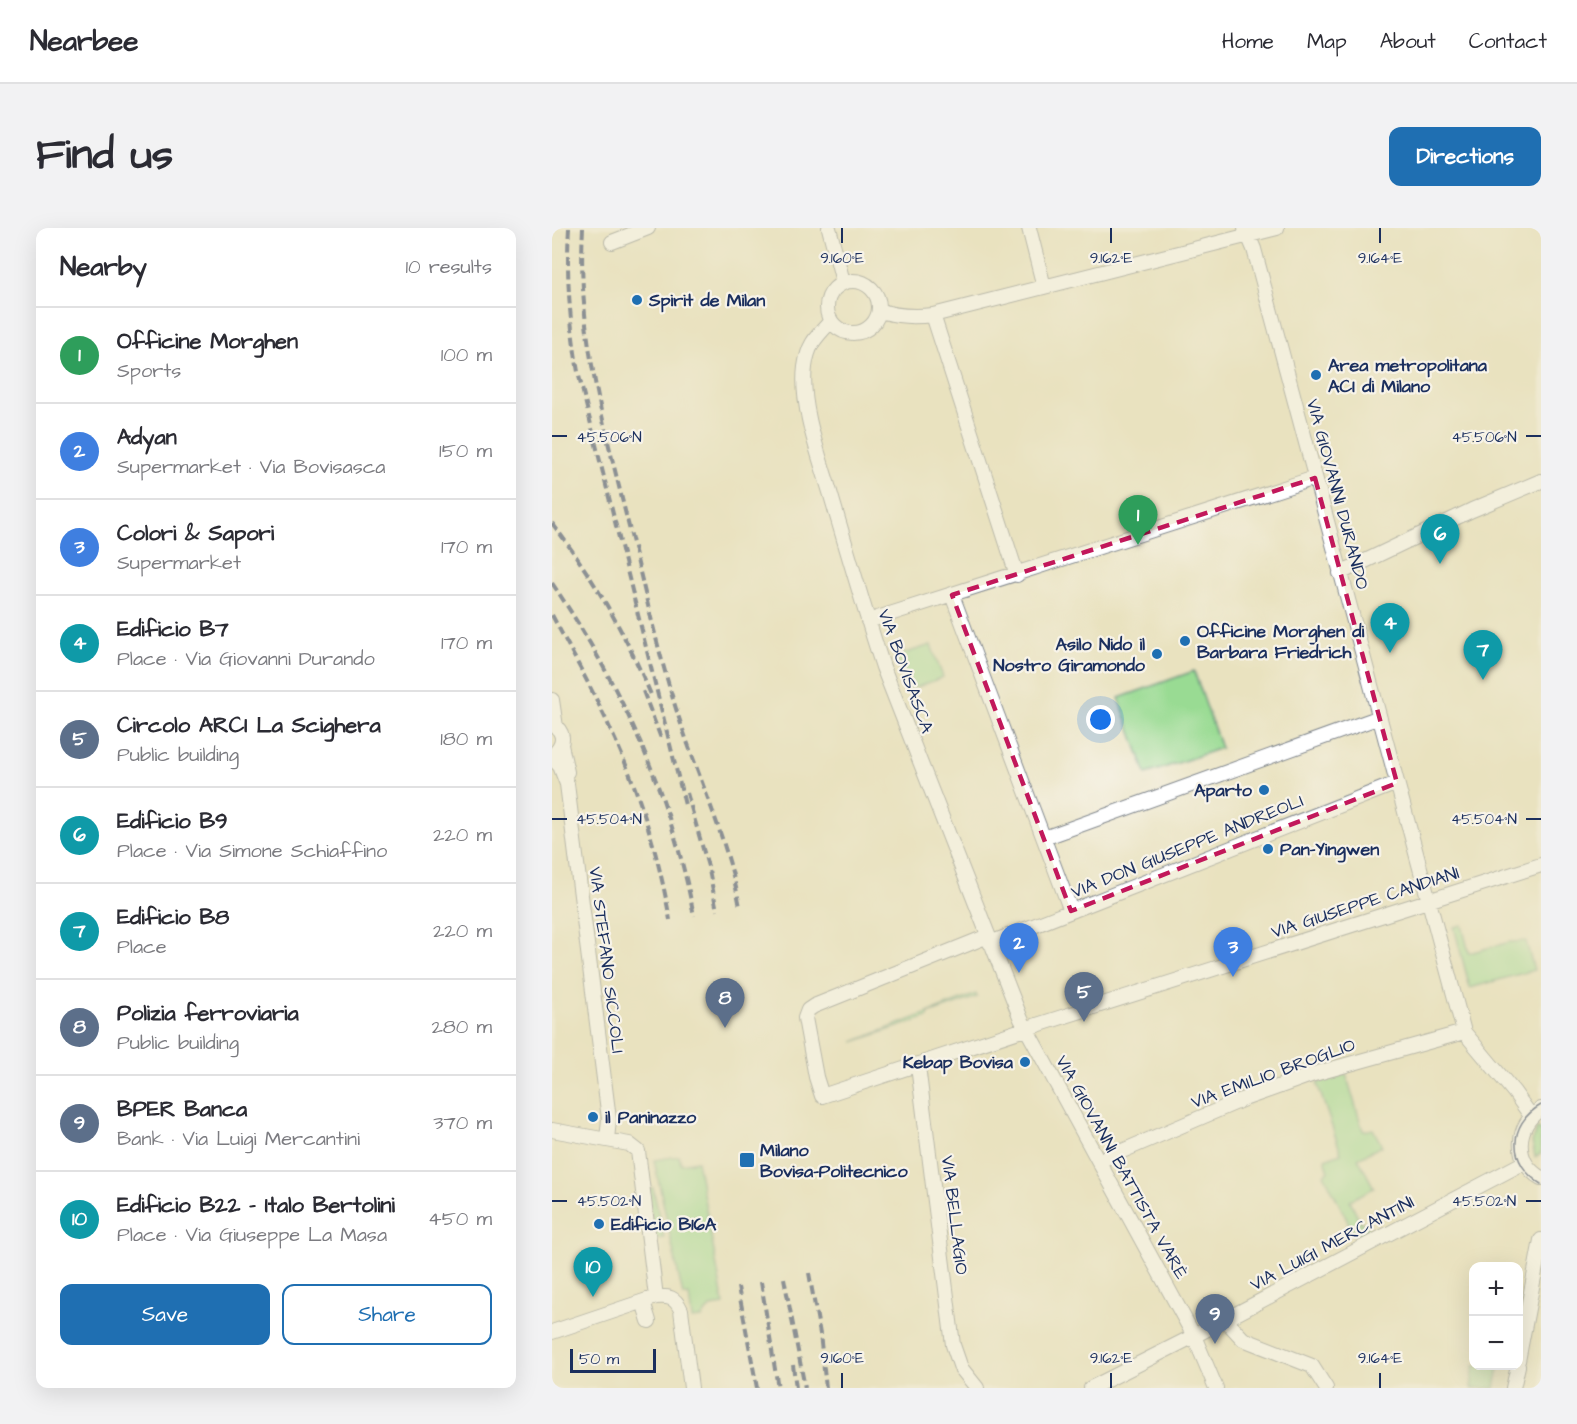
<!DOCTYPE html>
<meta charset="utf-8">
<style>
:root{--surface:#fff;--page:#f2f2f3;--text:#2b2b33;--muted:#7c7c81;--line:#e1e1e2;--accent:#1f6fb2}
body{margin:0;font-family:"Architects Daughter",sans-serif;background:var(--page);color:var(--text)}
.controls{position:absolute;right:18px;bottom:18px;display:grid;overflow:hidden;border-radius:12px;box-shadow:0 6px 24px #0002}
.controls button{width:54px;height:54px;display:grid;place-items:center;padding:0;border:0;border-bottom:2px solid var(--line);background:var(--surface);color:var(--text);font:30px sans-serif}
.scale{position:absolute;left:18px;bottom:15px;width:86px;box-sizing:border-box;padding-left:6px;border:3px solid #1b2f5e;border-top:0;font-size:16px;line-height:21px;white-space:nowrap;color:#1b2f5e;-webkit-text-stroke:4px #f7f3e8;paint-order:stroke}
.you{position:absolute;left:549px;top:492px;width:21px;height:21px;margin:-15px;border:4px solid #fff;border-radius:50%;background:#1a73e8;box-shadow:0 0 0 9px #1a73e833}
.badge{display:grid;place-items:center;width:39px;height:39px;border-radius:50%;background:var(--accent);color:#fff;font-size:20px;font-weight:700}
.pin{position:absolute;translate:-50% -50px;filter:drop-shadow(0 2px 3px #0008)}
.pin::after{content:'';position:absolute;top:32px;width:21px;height:18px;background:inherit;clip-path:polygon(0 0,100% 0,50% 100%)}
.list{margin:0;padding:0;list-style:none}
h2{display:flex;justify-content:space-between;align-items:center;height:78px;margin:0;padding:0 24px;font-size:26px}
h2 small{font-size:20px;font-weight:400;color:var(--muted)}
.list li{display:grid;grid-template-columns:39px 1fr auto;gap:18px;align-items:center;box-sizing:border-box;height:96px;padding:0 24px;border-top:2px solid var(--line)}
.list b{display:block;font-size:22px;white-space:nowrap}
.list p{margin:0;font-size:20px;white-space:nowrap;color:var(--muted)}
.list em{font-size:20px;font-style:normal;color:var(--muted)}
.actions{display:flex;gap:12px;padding:18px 24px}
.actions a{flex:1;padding:14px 0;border:2px solid var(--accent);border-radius:12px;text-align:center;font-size:21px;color:var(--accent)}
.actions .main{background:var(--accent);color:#fff}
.map{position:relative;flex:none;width:989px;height:1160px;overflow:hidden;border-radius:12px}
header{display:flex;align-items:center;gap:36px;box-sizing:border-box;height:84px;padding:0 30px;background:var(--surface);border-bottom:2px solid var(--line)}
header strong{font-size:28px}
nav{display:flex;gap:33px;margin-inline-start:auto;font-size:21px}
.intro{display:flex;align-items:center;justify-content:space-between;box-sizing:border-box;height:144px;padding:0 36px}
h1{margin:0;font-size:42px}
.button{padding:15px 27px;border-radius:12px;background:var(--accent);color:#fff;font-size:21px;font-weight:700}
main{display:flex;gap:36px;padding:0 36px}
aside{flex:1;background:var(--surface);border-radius:12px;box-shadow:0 6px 24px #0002}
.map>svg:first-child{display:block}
.green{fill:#99db93;stroke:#5a8578;stroke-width:1.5}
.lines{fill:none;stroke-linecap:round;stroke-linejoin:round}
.minor-casing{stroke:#82888e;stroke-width:16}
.minor{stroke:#fff;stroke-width:14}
.tram{stroke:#1b2f5e;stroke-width:1.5}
.rail{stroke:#1b2f5e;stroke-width:4;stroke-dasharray:9 4.5;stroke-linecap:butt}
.marked{fill:none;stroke:#c2185b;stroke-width:4.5;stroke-dasharray:12 8;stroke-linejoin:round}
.ticks{fill:none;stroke:#1b2f5e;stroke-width:2}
.poi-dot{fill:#1f6fb2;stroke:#f7f3e8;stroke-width:2}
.labels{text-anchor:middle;stroke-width:4.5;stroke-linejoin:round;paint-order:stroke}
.poi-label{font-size:18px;font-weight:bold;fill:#1b2f5e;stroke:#f7f3e8;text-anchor:start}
.street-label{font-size:18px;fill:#1b2f5e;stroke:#f7f3e8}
.ticks-label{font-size:15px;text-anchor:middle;fill:#1b2f5e;stroke:#f7f3e8;stroke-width:4.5;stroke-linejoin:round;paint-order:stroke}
</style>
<header>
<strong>Nearbee</strong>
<nav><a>Home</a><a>Map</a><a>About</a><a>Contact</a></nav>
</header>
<div class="intro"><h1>Find us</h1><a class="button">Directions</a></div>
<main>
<aside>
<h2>Nearby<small>10 results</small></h2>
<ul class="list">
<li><span class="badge" style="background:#2e9e5b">1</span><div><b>Officine Morghen</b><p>Sports</p></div><em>100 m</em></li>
<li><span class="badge" style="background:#3f7fe0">2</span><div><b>Adyan</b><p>Supermarket · Via Bovisasca</p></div><em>150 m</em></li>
<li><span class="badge" style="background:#3f7fe0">3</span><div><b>Colori &amp; Sapori</b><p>Supermarket</p></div><em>170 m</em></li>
<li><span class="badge" style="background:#0f9aa8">4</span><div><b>Edificio B7</b><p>Place · Via Giovanni Durando</p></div><em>170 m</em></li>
<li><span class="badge" style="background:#5c6f8a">5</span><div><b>Circolo ARCI La Scighera</b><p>Public building</p></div><em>180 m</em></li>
<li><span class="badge" style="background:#0f9aa8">6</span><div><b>Edificio B9</b><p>Place · Via Simone Schiaffino</p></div><em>220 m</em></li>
<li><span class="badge" style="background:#0f9aa8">7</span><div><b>Edificio B8</b><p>Place</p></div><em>220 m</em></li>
<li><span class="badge" style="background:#5c6f8a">8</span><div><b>Polizia ferroviaria</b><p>Public building</p></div><em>280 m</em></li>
<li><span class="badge" style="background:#5c6f8a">9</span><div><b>BPER Banca</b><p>Bank · Via Luigi Mercantini</p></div><em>370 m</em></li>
<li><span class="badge" style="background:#0f9aa8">10</span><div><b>Edificio B22 – Italo Bertolini</b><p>Place · Via Giuseppe La Masa</p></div><em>450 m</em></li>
</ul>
<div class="actions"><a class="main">Save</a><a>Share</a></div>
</aside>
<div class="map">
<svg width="989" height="1160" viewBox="0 0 989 1160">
<rect width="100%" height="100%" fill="#f7f3e8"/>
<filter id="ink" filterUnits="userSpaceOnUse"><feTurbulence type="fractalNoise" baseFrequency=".0167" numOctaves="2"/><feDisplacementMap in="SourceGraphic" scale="12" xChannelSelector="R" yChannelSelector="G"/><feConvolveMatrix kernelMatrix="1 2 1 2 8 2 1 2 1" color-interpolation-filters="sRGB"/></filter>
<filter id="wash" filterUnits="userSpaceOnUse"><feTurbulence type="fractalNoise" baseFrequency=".008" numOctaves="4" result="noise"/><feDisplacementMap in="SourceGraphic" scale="24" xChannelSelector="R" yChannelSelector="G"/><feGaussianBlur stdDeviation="1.35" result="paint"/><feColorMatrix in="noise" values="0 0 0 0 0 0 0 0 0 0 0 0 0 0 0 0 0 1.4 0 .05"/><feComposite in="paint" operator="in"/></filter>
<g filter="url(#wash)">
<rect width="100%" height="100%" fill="#e9e2bf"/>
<path class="green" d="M379,417L391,449L355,463L344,428Z
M642,443L669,520L594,546L567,470Z
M910,697L917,725L958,714L974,713L982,742L918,760L902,699Z
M424,766L425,769L376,786V789L301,814Z
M794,846L811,903L821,901L830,918L806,930L822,960L798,972L809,995L813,994L817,1001L803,1008L772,946L777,943L773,931L789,925L765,855Z
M985,900L989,903V926L983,929L980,914Z
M127,928L129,936L145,933L172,1077L158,1079L150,1090L140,1091L137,1067L131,1068L102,932Z
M101,960L112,1010L102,1012L96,961Z
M922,1138H947L943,1160H919Z"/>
</g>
<g filter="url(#ink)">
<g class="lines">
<defs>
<path id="minor" d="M277,0L291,54
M477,0L492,59
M693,0L702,21L912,804L962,864L979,888
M60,14L96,0
M275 79a26 26 0 1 1 52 0a26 26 0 1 1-52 0Z
M327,82C345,89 362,89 381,87L725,0
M381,87L465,347
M279,93C264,109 256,116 253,139C248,177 267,227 278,264C295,322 312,381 331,439L469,791L642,1108L664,1160
M788,345L920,282L989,253
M400,367L519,683
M316,393L763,250
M0,472L4,499
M0,496C12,503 13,514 4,524
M9,517L15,544
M0,530L8,538L15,556L57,891L55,912
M492,610L825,490
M436,708L262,778L256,782L253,790L264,849L270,868L485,797L989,637
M438,715L845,555
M366,838L401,1117L409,1140L425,1160
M989,881C963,897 961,934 989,950
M0,902L77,916L86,923L104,1069
M547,933L692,871L762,846L912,804
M93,1080L97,1093
M676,1090L679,1098L691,1111L760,1138L774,1160
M0,1104L104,1069C117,1068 123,1069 129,1082L139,1160
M966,1133L989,1012
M539,1160L642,1108L973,934
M961,1160L966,1138"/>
</defs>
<use href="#minor" class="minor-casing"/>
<use href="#minor" class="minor"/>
<path class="tram" d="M989,877C955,896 956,936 989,956"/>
<path class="rail" d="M17,0C14,48 18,96 26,144L133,577
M31,0C25,102 51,193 75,291C92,358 106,427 128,493C149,556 176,614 188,679
M0,295C43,352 72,403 100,469
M0,355C69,457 119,566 142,688
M0,387C21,427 43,466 61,507C88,565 107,629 118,692
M91,463L110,513
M135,565L157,642L165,683
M257,1045L268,1106L274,1160
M232,1050L253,1160
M209,1054L226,1160
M186,1059L205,1160
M241,1137L244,1160"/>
</g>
</g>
<path d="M0 0H989V1160H0ZM763,250L845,555L519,683L400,367Z" fill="#e9e2bf" fill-opacity=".55" fill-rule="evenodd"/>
<path class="marked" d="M763,250L845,555L519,683L400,367Z"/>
<path class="ticks" d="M290,0V15M559,0V15M828,0V15M0,208H15M974,208H989M0,591H15M974,591H989M0,973H15M974,973H989M290,1145V1160M559,1145V1160M828,1145V1160"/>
<g class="poi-dot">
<circle cx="85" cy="72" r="6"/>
<circle cx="764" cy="147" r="6"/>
<circle cx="633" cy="413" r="6"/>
<circle cx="605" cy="426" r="6"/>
<circle cx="712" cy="562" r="6"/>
<circle cx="716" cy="621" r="6"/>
<circle cx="473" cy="834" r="6"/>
<circle cx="41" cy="889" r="6"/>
<rect x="187" y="924" width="16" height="16" rx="3"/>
<circle cx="47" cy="996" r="6"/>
</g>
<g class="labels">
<g class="poi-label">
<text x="97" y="78">Spirit de Milan</text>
<text x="776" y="143">Area metropolitana<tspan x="776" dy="21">ACI di Milano</tspan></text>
<text x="645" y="409">Officine Morghen di<tspan x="645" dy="21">Barbara Friedrich</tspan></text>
<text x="593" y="422" text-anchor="end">Asilo Nido il<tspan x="593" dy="21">Nostro Giramondo</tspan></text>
<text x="700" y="568" text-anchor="end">Aparto</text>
<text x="728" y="627">Pan-Yingwen</text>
<text x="461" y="840" text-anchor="end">Kebap Bovisa</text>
<text x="53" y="895">il Paninazzo</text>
<text x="208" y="928">Milano<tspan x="208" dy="21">Bovisa-Politecnico</tspan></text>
<text x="59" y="1002">Edificio B16A</text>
</g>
<g class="street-label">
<text transform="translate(786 266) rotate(75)" y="6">VIA GIOVANNI DURANDO</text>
<text transform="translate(354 443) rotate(70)" y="6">VIA BOVISASCA</text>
<text transform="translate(635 618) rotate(-22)" y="6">VIA DON GIUSEPPE ANDREOLI</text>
<text transform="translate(813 674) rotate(-18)" y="6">VIA GIUSEPPE CANDIANI</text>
<text transform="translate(55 732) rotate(83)" y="6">VIA STEFANO SICCOLI</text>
<text transform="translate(721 845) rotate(-20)" y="6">VIA EMILIO BROGLIO</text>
<text transform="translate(570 939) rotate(61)" y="6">VIA GIOVANNI BATTISTA VARÈ</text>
<text transform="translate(403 987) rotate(83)" y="6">VIA BELLAGIO</text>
<text transform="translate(780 1015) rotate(-28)" y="6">VIA LUIGI MERCANTINI</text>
</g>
</g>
<g class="ticks-label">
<text x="290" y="35">9.160°E</text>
<text x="559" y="35">9.162°E</text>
<text x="828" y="35">9.164°E</text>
<text x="57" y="214">45.506°N</text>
<text x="932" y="214">45.506°N</text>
<text x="57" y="596">45.504°N</text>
<text x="932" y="596">45.504°N</text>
<text x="57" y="978">45.502°N</text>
<text x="932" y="978">45.502°N</text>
<text x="290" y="1135">9.160°E</text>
<text x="559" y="1135">9.162°E</text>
<text x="828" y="1135">9.164°E</text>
</g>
</svg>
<div class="controls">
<button>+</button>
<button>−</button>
</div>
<div class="scale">50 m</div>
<div class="you"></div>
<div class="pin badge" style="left:586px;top:317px;background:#2e9e5b">1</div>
<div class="pin badge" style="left:467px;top:745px;background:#3f7fe0">2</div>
<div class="pin badge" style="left:681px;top:749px;background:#3f7fe0">3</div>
<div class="pin badge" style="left:838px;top:425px;background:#0f9aa8">4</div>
<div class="pin badge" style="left:532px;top:794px;background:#5c6f8a">5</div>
<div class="pin badge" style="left:888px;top:336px;background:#0f9aa8">6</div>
<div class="pin badge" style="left:931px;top:452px;background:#0f9aa8">7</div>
<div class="pin badge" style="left:173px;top:800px;background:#5c6f8a">8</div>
<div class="pin badge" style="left:663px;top:1116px;background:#5c6f8a">9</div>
<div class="pin badge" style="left:41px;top:1069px;background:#0f9aa8">10</div>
</div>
</main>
